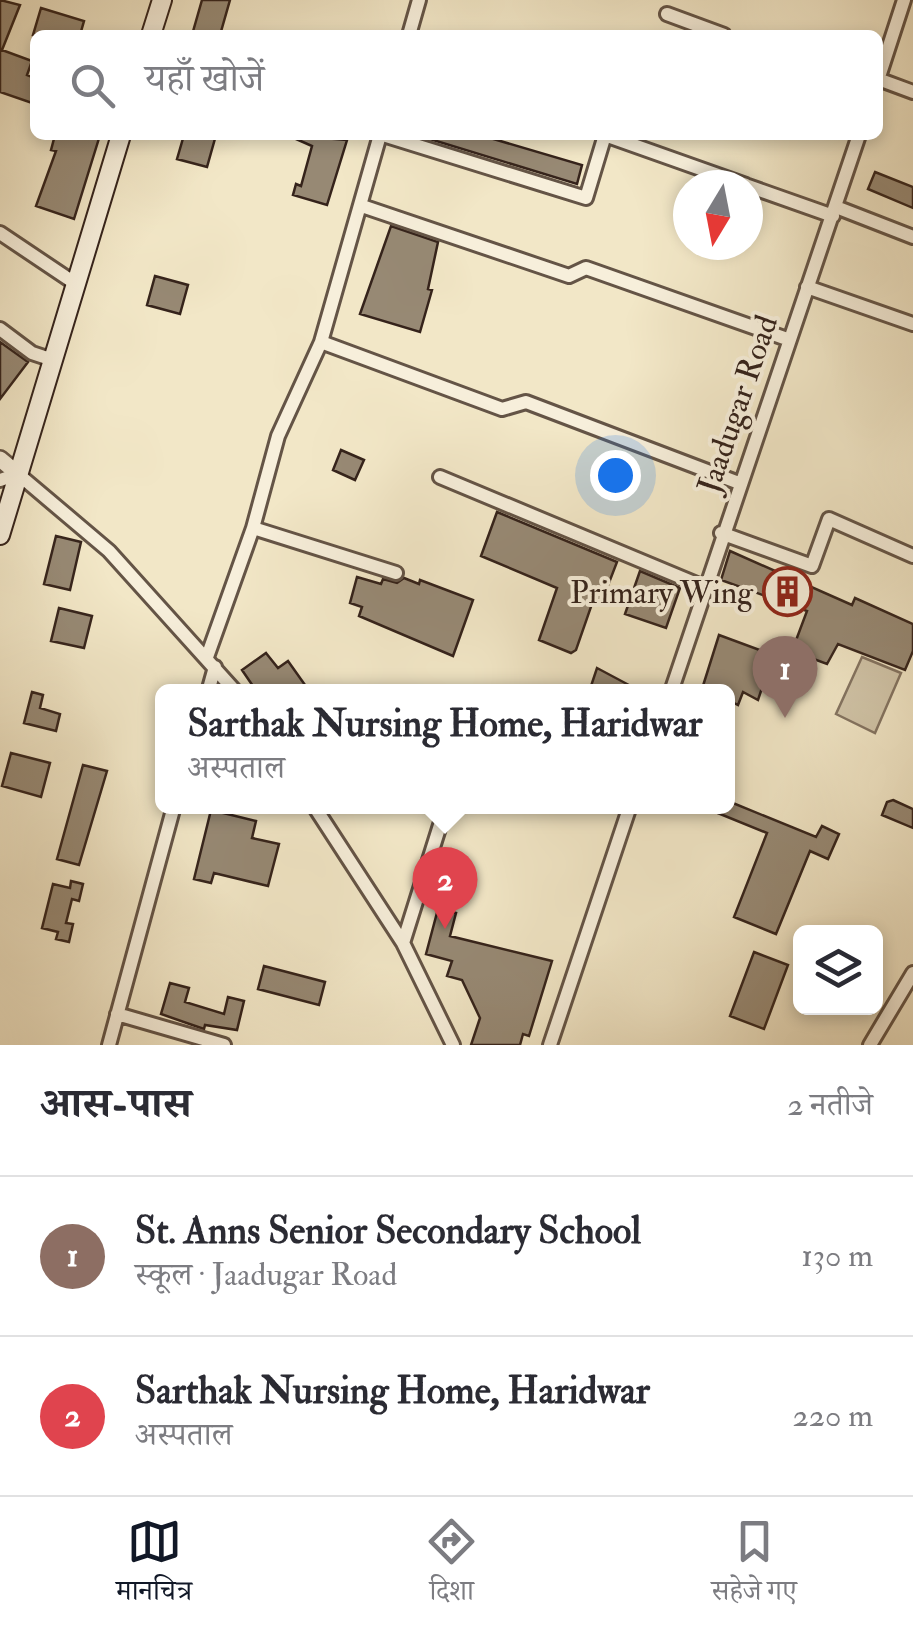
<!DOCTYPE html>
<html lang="hi">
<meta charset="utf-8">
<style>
:root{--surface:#fff;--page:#f7f7f7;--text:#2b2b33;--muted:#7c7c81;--line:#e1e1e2;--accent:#111827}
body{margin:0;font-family:"IM FELL Double Pica","Noto Serif Devanagari",serif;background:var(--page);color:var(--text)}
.controls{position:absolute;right:30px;bottom:30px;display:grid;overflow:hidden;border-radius:15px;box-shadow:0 5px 15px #0003}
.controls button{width:90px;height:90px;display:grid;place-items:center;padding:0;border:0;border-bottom:2px solid var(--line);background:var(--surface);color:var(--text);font:50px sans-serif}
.compass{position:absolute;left:673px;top:170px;width:90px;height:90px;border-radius:50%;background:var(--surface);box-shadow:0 5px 15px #0003;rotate:190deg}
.you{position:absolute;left:615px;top:475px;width:35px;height:35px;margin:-25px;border:8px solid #fff;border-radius:50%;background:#1a73e8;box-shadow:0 0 0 15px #1a73e833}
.badge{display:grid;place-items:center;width:65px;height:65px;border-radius:50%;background:var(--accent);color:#fff;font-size:32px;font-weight:700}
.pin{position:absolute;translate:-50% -82px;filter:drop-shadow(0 2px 5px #0008)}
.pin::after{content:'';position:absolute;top:52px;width:35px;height:30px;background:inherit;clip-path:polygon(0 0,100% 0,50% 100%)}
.popup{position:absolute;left:155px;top:684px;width:580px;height:130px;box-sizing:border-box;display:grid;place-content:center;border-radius:15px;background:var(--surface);filter:drop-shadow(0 2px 8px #0005);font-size:32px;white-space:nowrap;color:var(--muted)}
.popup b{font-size:38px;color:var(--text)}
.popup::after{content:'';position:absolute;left:50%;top:100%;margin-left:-20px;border:20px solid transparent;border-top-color:var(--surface)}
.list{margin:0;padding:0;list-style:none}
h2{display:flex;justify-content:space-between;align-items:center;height:130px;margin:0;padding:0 40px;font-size:42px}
h2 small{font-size:32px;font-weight:400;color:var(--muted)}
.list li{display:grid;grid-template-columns:65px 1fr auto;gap:30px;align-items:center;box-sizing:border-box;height:160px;padding:0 40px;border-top:2px solid var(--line)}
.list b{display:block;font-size:38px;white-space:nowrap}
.list p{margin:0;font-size:32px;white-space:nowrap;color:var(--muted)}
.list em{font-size:32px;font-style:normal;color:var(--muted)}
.icon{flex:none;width:55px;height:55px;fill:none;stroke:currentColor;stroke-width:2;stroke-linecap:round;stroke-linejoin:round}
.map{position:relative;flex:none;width:913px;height:1045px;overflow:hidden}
.search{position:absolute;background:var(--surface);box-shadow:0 5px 15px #0003;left:30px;right:30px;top:30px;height:110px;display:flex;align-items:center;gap:25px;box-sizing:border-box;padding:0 35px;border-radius:15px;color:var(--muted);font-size:38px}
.sheet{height:450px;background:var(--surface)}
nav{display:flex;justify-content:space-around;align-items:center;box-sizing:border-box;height:140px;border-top:2px solid var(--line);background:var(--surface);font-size:28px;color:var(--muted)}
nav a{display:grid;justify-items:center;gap:5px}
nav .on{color:var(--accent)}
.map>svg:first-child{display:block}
.garden{fill:#d2c6aa;stroke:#847462;stroke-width:2.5}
.building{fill:#978974;stroke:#35231b;stroke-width:2.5}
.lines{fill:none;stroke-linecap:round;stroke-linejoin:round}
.minor-casing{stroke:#645446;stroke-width:18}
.tertiary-casing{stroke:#645446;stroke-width:20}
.secondary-casing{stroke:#35231b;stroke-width:22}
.minor{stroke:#f7efdb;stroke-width:12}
.tertiary{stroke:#f7efdb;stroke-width:15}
.secondary{stroke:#f7efdb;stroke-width:18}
.labels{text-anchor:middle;stroke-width:8;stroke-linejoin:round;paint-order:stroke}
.street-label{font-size:32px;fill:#35231b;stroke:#f7efdb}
.poi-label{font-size:32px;fill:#35231b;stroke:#f7efdb;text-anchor:end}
</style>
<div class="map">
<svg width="913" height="1045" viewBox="0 0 913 1045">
<rect width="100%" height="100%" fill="#f2e7c7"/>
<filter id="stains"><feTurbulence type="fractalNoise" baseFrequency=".002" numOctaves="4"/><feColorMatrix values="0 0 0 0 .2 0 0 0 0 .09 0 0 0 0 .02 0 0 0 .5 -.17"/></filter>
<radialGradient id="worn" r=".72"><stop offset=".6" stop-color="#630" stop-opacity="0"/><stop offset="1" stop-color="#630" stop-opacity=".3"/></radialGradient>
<path class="garden" d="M862,657L901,673L875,733L836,714Z"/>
<path class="building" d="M0,0L20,5L2,50L32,61L27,75L35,78V104L0,92Z
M202,0H230L220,35H192Z
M41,8L84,21L80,35H33Z
M55,135H100L74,219L36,206L56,151L51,150Z
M184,135H216L207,167L177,159Z
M287,135L347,140L327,205L293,195L296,184L301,186L312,146Z
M480,135L582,165L577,184L420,136Z
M875,172L913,187V208L868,189Z
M391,226L438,242L428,289L432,290L420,332L360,314Z
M155,276L188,285L180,314L147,305Z
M0,342L28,362L0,399Z
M341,450L364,460L355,480L333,470Z
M497,512L617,562L602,601L594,598L576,650L571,653L539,640L557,588L481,556Z
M56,536L81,542L70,590L44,584Z
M730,551L852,605L855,598L913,624V651L905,670L838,644L827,664L792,651L807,611L721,580Z
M640,571L680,588L666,628L625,614Z
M357,577L381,584L383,579L397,583L404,578L419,584L420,580L473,600L453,656L359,616L362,607L350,603Z
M59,608L92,616L84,648L51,641Z
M719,635L773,655L758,700L743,692L738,705L728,700V692L702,689Z
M266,653L278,668L288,661L310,692H257L242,670Z
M597,668L642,692H589Z
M32,692L43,695L40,708L60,714L56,731L24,723Z
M11,753L50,763L41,797L2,786Z
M83,765L107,771L79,865L57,859Z
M893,800L913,809V828L882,815L887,802Z
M728,801L816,837L822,826L839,834L828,859L810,851L776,934L734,917L767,833L703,807L728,806Z
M211,810L256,821L252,838L279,844L268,886L214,873L211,883L194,879Z
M71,881L83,884L79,901L72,899L66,923L73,924L69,942L56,939L58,932L42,928L53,884L70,888Z
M438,909L456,913L450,936L552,961L529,1036L523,1034L520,1045H471L480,1018L462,980L447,976L452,961L426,954Z
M754,952L788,965L764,1029L730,1016Z
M264,966L325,982L319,1005L258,989Z
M170,983L189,988L185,1002L224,1014L228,997L244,1001L237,1030L205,1025L204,1029L161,1014Z"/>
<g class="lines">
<defs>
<path id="minor" d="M667,14L724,35
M409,35L419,0
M878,79L913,92
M878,80L904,0
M383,135L586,198L605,135L746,185
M748,186L833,216
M362,206L569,276L586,268L787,339
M836,207L913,237
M0,233L76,284
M807,287L913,324
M0,329L32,353L53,360
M321,342L502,409L526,402L739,483
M440,477L704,587
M0,480L18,474L109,551L236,692
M253,528L396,573
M721,533L812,566L829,519L913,556
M207,657L253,528L278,436L321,342L380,135
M208,692L215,667
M671,692L859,135
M314,806L403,943L453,1045
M403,943L446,806
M117,1014L224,1045
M109,1045L174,806
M550,1045L630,806
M870,1045L913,973"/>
<path id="tertiary" d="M0,459L18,474"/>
<path id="secondary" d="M151,35L162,0
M0,535L121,135"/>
</defs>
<use href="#minor" class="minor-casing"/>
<use href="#tertiary" class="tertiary-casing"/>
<use href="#secondary" class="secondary-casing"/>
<use href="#minor" class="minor"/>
<use href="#tertiary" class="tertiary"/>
<use href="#secondary" class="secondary"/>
</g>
<defs>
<symbol id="building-ring" viewBox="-11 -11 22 22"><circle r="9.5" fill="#f7efdb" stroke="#8f2418" stroke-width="1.5"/><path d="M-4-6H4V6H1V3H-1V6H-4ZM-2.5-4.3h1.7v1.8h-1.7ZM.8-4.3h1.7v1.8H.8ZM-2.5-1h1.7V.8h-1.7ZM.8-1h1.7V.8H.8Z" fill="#8f2418"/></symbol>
</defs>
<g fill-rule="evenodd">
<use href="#building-ring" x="760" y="564" width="55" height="55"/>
</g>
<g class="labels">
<g class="street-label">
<text transform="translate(737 404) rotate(-71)" y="11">Jaadugar Road</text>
</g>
<g class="poi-label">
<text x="753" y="603">Primary Wing</text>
</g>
</g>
<rect width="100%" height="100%" filter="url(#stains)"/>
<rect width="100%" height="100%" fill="url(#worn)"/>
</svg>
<div class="controls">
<button><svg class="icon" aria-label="layers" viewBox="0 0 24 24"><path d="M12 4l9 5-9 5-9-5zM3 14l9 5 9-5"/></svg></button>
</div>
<svg class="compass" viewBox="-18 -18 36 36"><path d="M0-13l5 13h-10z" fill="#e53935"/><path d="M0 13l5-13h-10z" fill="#7c7c81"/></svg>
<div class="you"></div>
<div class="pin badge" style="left:785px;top:718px;background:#8d6e63">1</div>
<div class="pin badge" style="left:445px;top:929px;background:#e0444e">2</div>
<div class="popup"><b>Sarthak Nursing Home, Haridwar</b>अस्पताल</div>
<div class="search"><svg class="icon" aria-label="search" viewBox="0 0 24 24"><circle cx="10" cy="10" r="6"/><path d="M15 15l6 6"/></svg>यहाँ खोजें</div>
</div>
<section class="sheet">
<h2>आस-पास<small>2 नतीजे</small></h2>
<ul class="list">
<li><span class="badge" style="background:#8d6e63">1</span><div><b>St. Anns Senior Secondary School</b><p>स्कूल · Jaadugar Road</p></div><em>130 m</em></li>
<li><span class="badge" style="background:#e0444e">2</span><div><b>Sarthak Nursing Home, Haridwar</b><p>अस्पताल</p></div><em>220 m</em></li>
</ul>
</section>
<nav>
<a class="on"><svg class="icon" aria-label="map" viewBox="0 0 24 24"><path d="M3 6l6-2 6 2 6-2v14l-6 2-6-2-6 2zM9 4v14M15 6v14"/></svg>मानचित्र</a>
<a><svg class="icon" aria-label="directions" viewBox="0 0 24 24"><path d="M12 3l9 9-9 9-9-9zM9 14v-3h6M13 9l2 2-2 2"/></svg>दिशा</a>
<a><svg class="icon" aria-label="saved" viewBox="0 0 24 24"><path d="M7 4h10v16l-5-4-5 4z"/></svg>सहेजे गए</a>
</nav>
